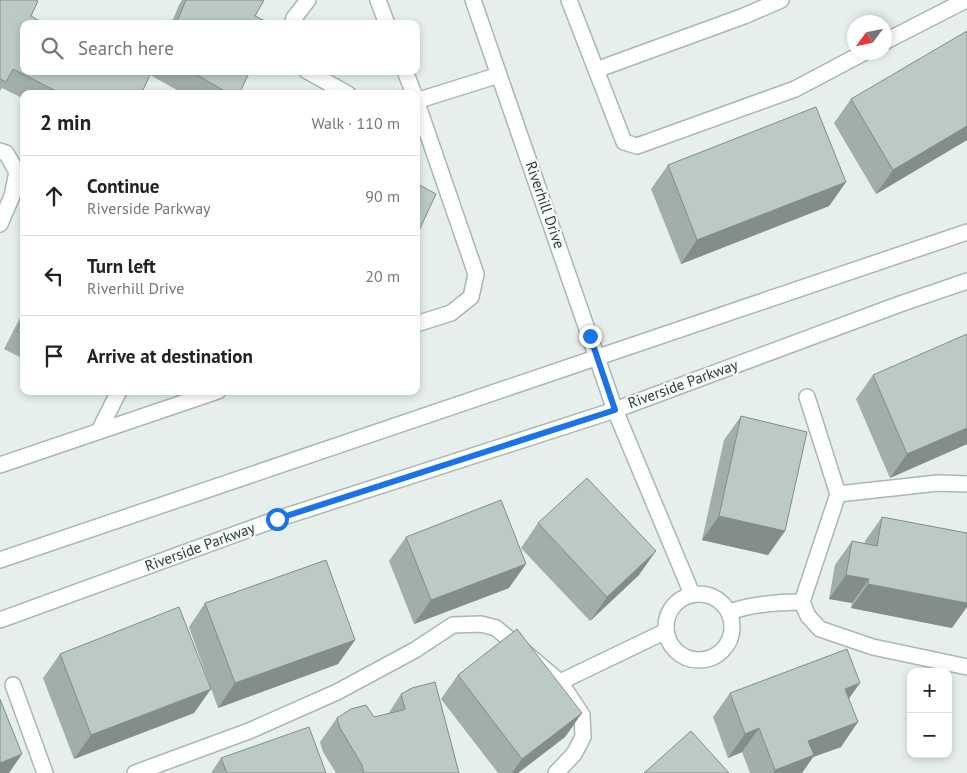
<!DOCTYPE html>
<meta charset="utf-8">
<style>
:root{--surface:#fff;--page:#f6f6f6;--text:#222;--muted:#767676;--line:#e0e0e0}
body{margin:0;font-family:"PT Sans",sans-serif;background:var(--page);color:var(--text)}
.controls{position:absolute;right:15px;bottom:15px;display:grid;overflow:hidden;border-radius:10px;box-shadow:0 2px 8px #0003}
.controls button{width:45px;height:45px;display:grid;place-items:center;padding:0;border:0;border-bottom:1px solid var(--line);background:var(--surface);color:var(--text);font:25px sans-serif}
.compass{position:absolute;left:847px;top:15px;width:45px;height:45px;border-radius:50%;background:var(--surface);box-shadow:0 2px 8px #0003;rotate:237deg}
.stop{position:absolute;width:15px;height:15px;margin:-11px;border:4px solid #1a73e8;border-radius:50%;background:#fff}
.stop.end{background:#1a73e8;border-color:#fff;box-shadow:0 1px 5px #0008}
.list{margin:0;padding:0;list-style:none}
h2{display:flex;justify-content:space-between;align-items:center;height:65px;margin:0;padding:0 20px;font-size:21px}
h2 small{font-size:16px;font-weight:400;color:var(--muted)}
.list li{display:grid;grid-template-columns:32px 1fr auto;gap:15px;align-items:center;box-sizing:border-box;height:80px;padding:0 20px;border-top:1px solid var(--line)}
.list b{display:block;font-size:19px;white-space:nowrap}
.list p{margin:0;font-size:16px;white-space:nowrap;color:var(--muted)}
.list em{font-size:16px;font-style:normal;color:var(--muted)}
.icon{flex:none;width:28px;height:28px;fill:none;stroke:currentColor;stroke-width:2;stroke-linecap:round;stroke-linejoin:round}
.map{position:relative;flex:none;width:967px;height:773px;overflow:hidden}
.search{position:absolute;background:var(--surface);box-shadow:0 2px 8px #0003;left:20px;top:20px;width:400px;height:55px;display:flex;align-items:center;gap:12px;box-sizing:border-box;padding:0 18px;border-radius:10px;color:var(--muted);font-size:19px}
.panel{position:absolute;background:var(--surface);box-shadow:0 2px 8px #0003;left:20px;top:90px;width:400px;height:305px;border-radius:10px}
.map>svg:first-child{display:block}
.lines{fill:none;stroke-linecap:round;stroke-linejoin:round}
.minor-casing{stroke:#a8b8b2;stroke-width:18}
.minor{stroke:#fff;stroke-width:15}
.wall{fill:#a1aea9}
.shaded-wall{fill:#838d89}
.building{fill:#bbcac4;stroke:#838d89}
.route{stroke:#1a73e8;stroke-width:6}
.labels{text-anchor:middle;stroke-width:4.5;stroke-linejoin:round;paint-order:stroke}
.street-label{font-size:15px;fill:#24423a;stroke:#f7fbf9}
</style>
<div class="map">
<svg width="967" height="773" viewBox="0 0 967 773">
<rect width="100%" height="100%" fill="#e6efeb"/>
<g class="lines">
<defs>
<path id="minor" d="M378,0L387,24
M473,0L615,410L692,594
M569,0L624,142L637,146L795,89L865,52
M292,24L294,18L308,0
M884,42L966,0
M596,70L744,16L781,0
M307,71L348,94
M405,71L414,94
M416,100L476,274L471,297L451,313L416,324
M416,101L499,75
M0,151L6,153L17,172L12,196L0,224
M99,431L119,391
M0,465L218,391
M838,494L938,483L967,484
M0,560L967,232
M666 627a33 33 0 1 1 66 0a33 33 0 1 1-66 0Z
M802,602L808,616L820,629L873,647L967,667
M729,612C753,604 777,602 802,602L838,494L807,397
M0,620L277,519L615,410L900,304L967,281
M560,682L666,631
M13,685L45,773
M135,773L249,731L337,692L415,650L453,625L481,624L496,628L560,682L582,715L583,737L574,754L556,773"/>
</defs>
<use href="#minor" class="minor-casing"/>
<use href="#minor" class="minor"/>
</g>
<path class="wall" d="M0,0L31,16L24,71H250L239,94H184L150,75L141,94H24V99L2,88L0,91Z
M182,0H264L255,16L271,24H171L179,5Z
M851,99L967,140L876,194L834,123Z
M668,165L846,182L829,206L681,264L651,189Z
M24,310V359L4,349Z
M873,375L967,444L890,478L856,399Z
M741,416L785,531L768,555L702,540L724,440Z
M882,517L952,628L851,608L852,603L829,599L835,565L852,541L865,544V541Z
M538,523L639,575L590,621L521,548Z
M406,537L509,588L414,624L389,561Z
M205,603L355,640L338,664L218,708L189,627Z
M60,654L194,713L74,759L43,678Z
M458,675L582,713L565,737L518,773H498L441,699Z
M730,693L849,699L841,747L813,757L802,773H750L742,752L728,758L713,717Z
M401,694L459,773H336L323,752L320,742L337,718L374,717L388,714Z
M221,758L326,773H211Z"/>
<path class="shaded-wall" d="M967,126V140L876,194L893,170Z
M846,182L829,206L681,264L697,240Z
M967,428V444L890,478L907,454Z
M719,516L785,531L768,555L702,540Z
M656,551L639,575L590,621L607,597Z
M526,564L509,588L414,624L431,600Z
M846,575L869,579L852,603L829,599Z
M868,584L967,603V607L952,628L851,608Z
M355,640L338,664L218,708L235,683Z
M860,683L843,707L845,689Z
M211,689L194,713L74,759L91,735Z
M582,713L565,737L518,773H512L522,759Z
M858,722L841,747L813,757L802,773H773L775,770L808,741Z
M759,728L742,752L728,758L745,734Z
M22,754L9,773H0V763Z"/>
<path class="building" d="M0,0H36L38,1L31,16L45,24H24V71H152L141,94H55L56,91L13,69L6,82L0,79Z
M186,0H264L255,16L271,24H176Z
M967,31V126L893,170L851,99Z
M190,71H250L239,94H230Z
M816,107L846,182L697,240L668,165Z
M416,183L436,194L416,237Z
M24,318V334L17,331Z
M967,334V428L907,454L873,375Z
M741,416L807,432L785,531L719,516Z
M587,478L656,551L607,597L538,523Z
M501,500L526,564L431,600L406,537Z
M882,517L967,533V603L868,584L869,579L846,575L852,541L877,546Z
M326,560L355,640L235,683L205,603Z
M179,607L211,689L91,735L60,654Z
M517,629L582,713L522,759L458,675Z
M847,649L860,683L845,689L858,722L808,741L814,755L775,770L759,728L745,734L730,693Z
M435,682L459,773H364L362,765L340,728L337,718L351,709L366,705L374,717L403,710L405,709L401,694L412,688Z
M0,699L22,754L0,763Z
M309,727L326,773H227L221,758Z
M691,731L729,773H644Z"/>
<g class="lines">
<path class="route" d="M277,519L615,410L590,336"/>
</g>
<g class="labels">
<g class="street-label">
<text transform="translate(545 205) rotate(71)" y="5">Riverhill Drive</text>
<text transform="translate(683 384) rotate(-20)" y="5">Riverside Parkway</text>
<text transform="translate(200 547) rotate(-20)" y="5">Riverside Parkway</text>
</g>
</g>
</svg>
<div class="controls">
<button>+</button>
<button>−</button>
</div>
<svg class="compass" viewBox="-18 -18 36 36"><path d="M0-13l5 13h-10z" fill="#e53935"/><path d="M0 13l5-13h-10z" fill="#767676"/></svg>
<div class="stop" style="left:277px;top:519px"></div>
<div class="stop end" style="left:590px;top:336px"></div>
<div class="search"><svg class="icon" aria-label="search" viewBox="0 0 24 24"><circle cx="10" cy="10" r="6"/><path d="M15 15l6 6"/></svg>Search here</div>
<section class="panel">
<h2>2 min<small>Walk · 110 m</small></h2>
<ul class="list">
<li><svg class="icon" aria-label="ahead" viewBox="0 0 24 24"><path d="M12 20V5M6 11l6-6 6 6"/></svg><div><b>Continue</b><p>Riverside Parkway</p></div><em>90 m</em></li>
<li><svg class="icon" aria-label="left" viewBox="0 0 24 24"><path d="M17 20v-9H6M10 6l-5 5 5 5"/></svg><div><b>Turn left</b><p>Riverhill Drive</p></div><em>20 m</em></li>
<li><svg class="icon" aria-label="arrive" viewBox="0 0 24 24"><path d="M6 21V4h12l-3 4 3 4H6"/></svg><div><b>Arrive at destination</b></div></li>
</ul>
</section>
</div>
